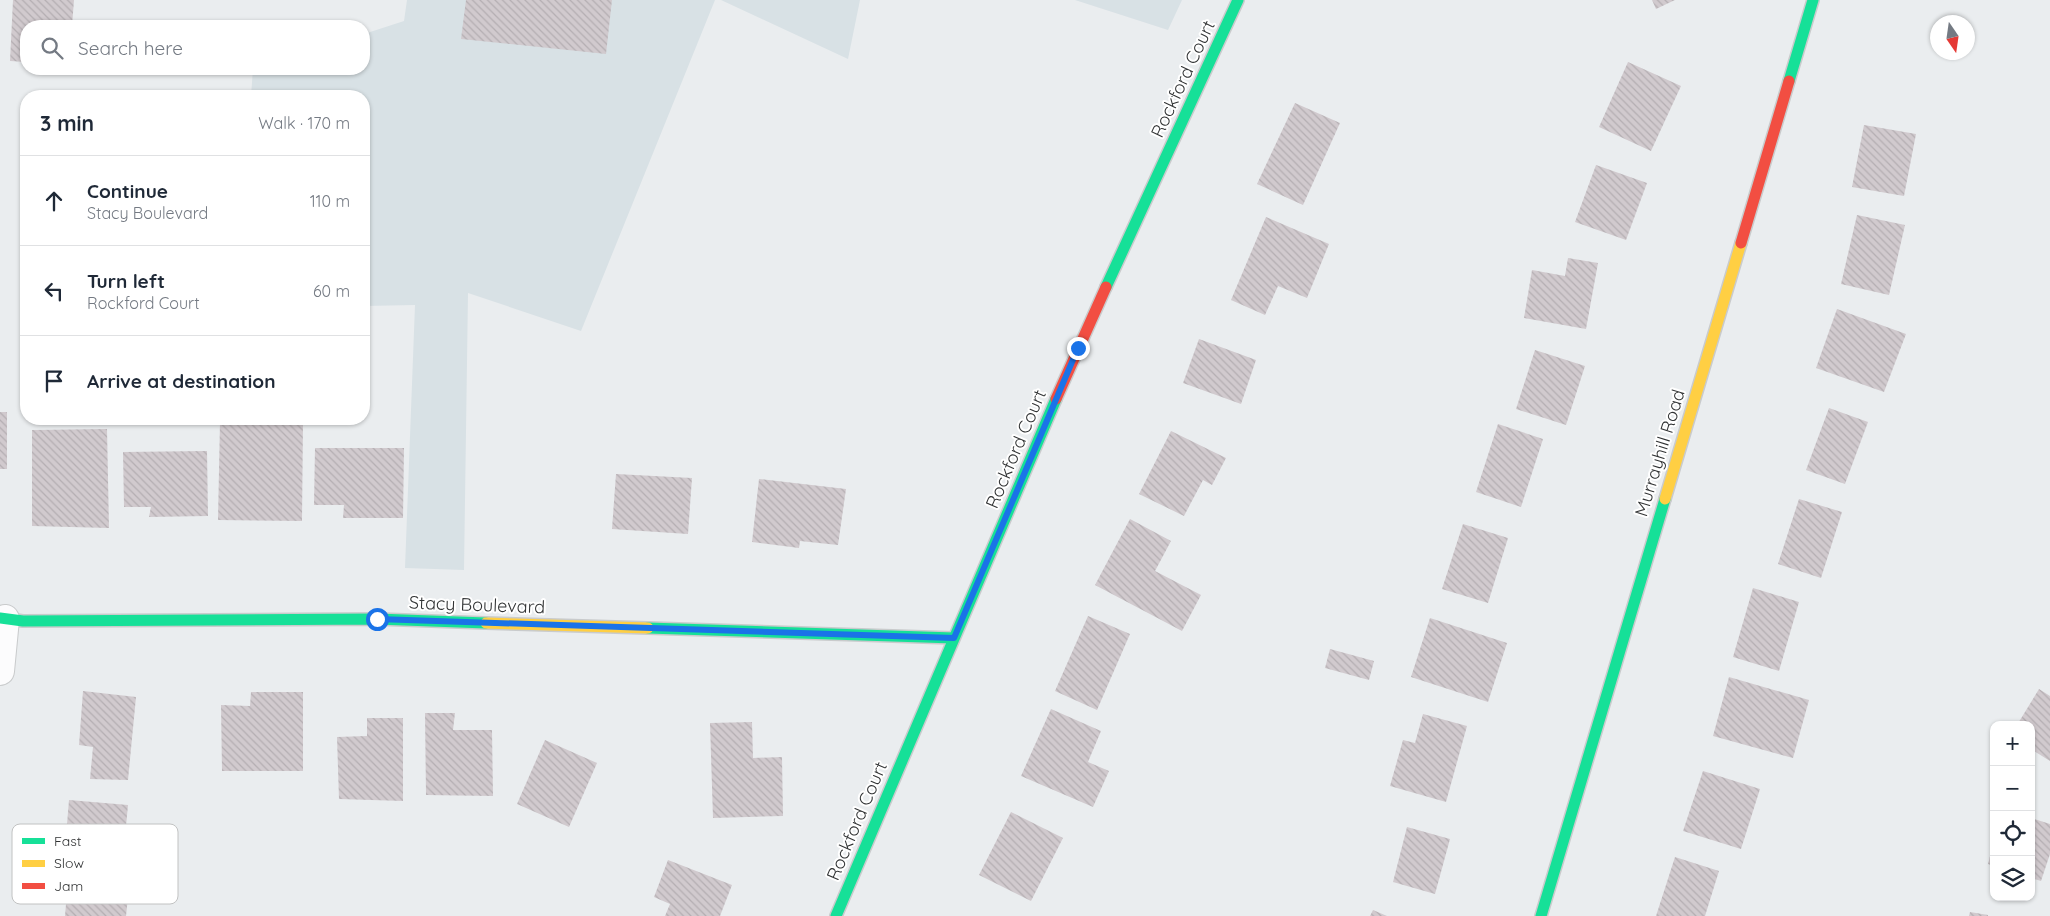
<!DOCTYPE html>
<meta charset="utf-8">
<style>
:root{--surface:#fff;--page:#f6f6f7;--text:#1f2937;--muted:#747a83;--line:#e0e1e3}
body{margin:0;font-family:Quicksand,sans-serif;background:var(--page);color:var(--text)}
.controls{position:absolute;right:15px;bottom:15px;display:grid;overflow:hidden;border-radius:10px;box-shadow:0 1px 4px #0004}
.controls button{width:45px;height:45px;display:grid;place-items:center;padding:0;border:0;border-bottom:1px solid var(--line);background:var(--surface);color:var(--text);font:25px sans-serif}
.compass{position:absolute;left:1930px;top:15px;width:45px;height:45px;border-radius:50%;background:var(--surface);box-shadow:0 1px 4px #0004;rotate:167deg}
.stop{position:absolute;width:15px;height:15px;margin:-11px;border:4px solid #1a73e8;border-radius:50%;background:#fff}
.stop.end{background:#1a73e8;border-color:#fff;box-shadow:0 1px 5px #0008}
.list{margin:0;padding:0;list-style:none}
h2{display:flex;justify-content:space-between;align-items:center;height:65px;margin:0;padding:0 20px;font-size:21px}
h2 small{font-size:16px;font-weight:400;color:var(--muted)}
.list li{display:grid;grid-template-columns:32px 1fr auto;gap:15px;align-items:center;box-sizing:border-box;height:90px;padding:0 20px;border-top:1px solid var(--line)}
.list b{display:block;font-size:19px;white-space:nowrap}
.list p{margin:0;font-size:16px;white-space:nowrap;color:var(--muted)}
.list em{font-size:16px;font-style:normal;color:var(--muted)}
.icon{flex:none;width:28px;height:28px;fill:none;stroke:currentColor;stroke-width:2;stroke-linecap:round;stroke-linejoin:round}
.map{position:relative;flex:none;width:2050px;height:916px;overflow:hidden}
.search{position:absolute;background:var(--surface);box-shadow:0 1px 4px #0004;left:20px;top:20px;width:350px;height:55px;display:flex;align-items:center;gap:12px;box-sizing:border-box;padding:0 18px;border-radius:20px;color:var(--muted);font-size:19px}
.panel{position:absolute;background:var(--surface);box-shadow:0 1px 4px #0004;left:20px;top:90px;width:350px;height:335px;border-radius:20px}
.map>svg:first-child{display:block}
.built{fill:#d8e1e5}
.building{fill:url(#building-back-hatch)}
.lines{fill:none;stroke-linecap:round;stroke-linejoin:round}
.street-casing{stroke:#c9cbcc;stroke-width:30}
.fast-casing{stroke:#c9cbcc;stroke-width:14}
.slow-casing{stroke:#c9cbcc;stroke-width:14}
.jam-casing{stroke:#c9cbcc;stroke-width:14}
.street{stroke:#fcfcfd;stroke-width:28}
.fast{stroke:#16e098;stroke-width:11}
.slow{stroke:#ffcf43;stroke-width:11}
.jam{stroke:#f24e42;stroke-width:11}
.route{stroke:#1a73e8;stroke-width:6}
.labels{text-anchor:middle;stroke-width:4;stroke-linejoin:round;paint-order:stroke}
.street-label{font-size:18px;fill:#313334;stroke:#fff}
.key{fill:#fff;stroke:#c1c2c2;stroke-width:1}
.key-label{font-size:14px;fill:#313334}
</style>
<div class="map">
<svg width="2050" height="916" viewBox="0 0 2050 916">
<defs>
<pattern id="building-back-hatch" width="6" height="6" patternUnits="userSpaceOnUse" patternTransform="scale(1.25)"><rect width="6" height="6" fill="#d1cace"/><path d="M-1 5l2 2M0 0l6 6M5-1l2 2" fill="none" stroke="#b4aeb2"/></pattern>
</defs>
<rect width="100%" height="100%" fill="#eaedef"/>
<path class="built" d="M407,0H715L581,331L468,293L464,570L405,568L415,305L364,306V96H251L253,69H364V34L404,21Z
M721,0H860L848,59Z
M1075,0H1182L1168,30Z"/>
<path class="building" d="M13,0H74L72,26H26V62L10,61Z
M466,0H612L606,54L461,39Z
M1652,0H1675L1656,9Z
M1628,62L1681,86L1651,151L1599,127Z
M1295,103L1340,123L1303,205L1257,184Z
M1864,125L1916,134L1904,196L1852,187Z
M1596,165L1647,183L1626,240L1575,222Z
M1857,215L1905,225L1889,295L1841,284Z
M1266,217L1329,244L1307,298L1278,286L1265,315L1231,300Z
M1568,258L1598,263L1586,329L1524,318L1532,270L1565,276Z
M1837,309L1906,334L1884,392L1816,368Z
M1199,339L1256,360L1241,404L1183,383Z
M1535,350L1585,366L1566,425L1516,409Z
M1829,408L1868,422L1845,484L1806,470Z
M0,412H7V469H0Z
M220,421L303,422L302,521L218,520Z
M1498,424L1543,439L1521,507L1476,492Z
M107,429L109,528L32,526V430Z
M1171,431L1226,458L1212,485L1203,480L1184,516L1139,494Z
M315,448H404L403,518H343L344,505H314Z
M207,451L208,516L149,517L151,507H124L123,452Z
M616,474L692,478L688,534L612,529Z
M759,479L846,489L838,545L800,541L799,548L752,542Z
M1799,499L1842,512L1821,578L1778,564Z
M1130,519L1171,541L1155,571L1201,595L1182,631L1095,585Z
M1463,524L1508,538L1488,603L1442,589Z
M1753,588L1799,602L1779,671L1733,657Z
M1088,616L1130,634L1097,710L1055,691Z
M1430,618L1507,643L1488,702L1411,677Z
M1330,649L1374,661L1369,680L1325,668Z
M1729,677L1809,700L1793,758L1713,736Z
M2039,689L2050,696V761L2031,749V725H2017Z
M83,691L136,697L128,780L90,779L93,747L79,745Z
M251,692H303V771H222L221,705L250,706Z
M1051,709L1101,731L1088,762L1109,771L1093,807L1021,776Z
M425,713H455L453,730H492L493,796L426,795Z
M1423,714L1467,726L1446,802L1390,786L1403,740L1415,743Z
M367,718H403V801L339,799L337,737L367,736Z
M752,722L753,758L782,757L783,816L713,818L710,723Z
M545,740L597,763L569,827L517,804Z
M1703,771L1760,789L1741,849L1683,831Z
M69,800L128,805L121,879L63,873Z
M1011,812L1063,838L1031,901L979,875Z
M2031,818L2050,824V854L2041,881L2031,878Z
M1407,827L1450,839L1435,894L1393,882Z
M1993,845L1994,846V866L1988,864Z
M1675,857L1719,871L1705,916H1656Z
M668,860L732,885L720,916H665L670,904L654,897Z
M67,892L128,897L126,916H65Z
M1373,910L1387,916H1370Z
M1970,912L1988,915V916H1969Z"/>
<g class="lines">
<defs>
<path id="street" d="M0,671L5,619"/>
<path id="fast" d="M1789,81L1813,0
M1106,287L1238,0
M0,618L23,621L377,619L486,623
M648,628L954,638
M836,916L1056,399
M1541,916L1665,499"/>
<path id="slow" d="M1665,499L1741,243
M486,623L648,628"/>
<path id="jam" d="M1741,243L1789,81
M1056,399L1106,287"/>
</defs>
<use href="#street" class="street-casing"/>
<use href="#fast" class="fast-casing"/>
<use href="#slow" class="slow-casing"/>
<use href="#jam" class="jam-casing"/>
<use href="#street" class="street"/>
<use href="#fast" class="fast"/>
<use href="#slow" class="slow"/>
<use href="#jam" class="jam"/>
</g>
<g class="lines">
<path class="route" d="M377,619L954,638L1078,348"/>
</g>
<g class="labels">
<g class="street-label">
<text transform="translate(1183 79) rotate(-65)" y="6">Rockford Court</text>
<text transform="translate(1016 449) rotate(-67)" y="6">Rockford Court</text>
<text transform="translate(1660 453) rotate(-73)" y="6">Murrayhill Road</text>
<text transform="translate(477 605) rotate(2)" y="6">Stacy Boulevard</text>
<text transform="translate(857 821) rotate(-67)" y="6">Rockford Court</text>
</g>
</g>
<rect x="12" y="824" width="166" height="80" rx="8" class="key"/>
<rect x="22" y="838" width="23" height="6" fill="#16e098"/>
<rect x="22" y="860" width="23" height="7" fill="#ffcf43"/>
<rect x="22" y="883" width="23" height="6" fill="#f24e42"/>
<g class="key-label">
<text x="54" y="846">Fast</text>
<text x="54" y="868">Slow</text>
<text x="54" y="891">Jam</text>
</g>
</svg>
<div class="controls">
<button>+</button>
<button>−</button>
<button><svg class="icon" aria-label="locate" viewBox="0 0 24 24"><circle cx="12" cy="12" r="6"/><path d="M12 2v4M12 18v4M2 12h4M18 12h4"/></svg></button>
<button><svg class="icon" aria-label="layers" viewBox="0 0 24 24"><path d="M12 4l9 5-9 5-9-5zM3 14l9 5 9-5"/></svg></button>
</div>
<svg class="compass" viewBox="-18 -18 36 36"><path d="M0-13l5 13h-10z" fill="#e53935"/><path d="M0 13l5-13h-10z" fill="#747a83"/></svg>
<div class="stop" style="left:377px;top:619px"></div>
<div class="stop end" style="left:1078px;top:348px"></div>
<div class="search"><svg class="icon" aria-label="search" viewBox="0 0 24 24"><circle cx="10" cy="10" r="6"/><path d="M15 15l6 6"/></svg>Search here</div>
<section class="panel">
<h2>3 min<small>Walk · 170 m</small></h2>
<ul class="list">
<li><svg class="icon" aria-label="ahead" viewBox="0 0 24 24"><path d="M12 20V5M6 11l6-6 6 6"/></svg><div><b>Continue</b><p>Stacy Boulevard</p></div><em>110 m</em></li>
<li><svg class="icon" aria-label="left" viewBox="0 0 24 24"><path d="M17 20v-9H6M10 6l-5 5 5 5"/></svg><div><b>Turn left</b><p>Rockford Court</p></div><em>60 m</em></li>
<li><svg class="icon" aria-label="arrive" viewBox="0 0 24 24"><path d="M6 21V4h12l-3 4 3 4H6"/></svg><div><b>Arrive at destination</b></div></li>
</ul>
</section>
</div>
